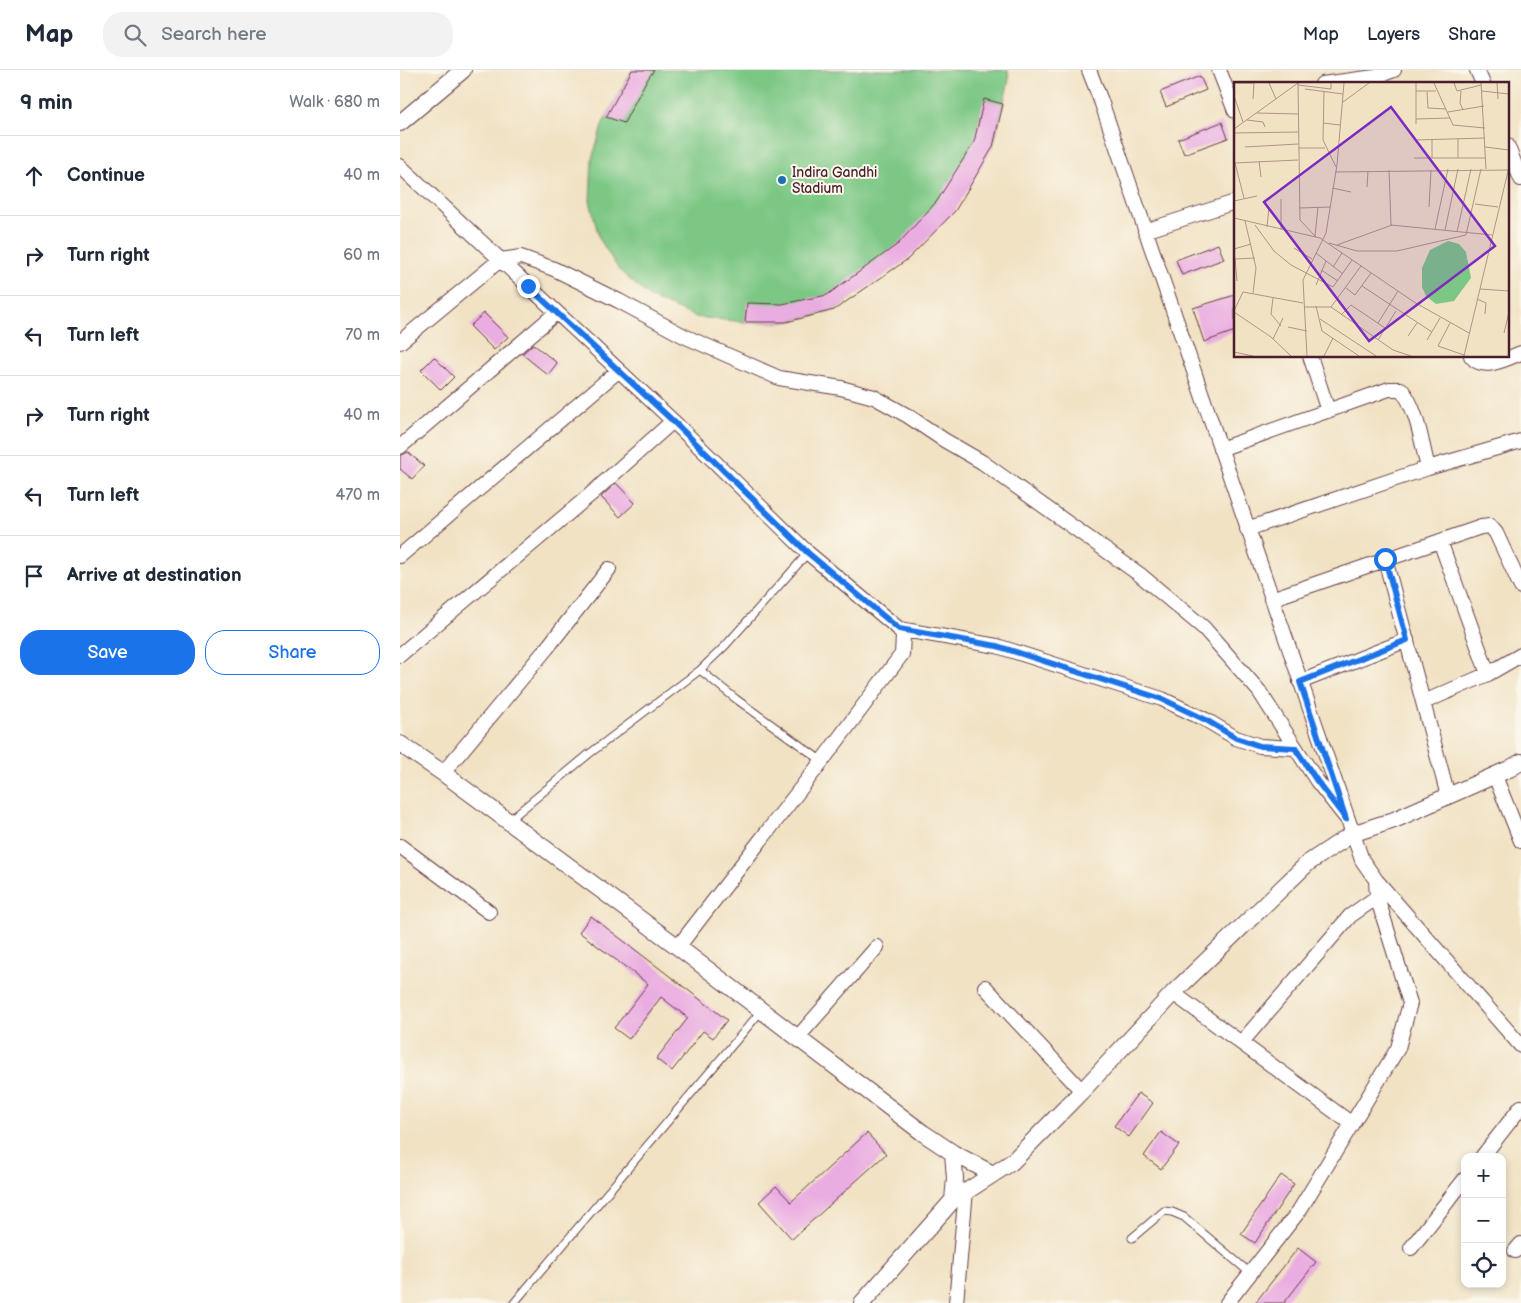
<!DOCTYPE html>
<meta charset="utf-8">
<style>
:root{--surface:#fff;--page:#f2f2f3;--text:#1f2937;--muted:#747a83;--line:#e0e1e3;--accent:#1a73e8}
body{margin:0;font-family:"Balsamiq Sans",sans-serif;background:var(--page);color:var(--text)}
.controls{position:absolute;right:15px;bottom:15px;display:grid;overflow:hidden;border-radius:10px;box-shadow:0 2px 8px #0003}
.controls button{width:45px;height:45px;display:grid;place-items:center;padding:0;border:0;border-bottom:1px solid var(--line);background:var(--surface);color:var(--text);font:25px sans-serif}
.stop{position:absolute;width:15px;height:15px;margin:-11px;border:4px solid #1a73e8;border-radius:50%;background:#fff}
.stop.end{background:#1a73e8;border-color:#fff;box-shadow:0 1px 5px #0008}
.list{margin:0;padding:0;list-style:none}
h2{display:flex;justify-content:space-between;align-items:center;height:65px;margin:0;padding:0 20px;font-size:21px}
h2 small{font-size:16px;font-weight:400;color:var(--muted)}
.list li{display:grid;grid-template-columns:32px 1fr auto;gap:15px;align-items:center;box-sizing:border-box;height:80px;padding:0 20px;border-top:1px solid var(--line)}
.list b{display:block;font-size:19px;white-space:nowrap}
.list em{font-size:16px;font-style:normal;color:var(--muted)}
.actions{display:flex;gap:10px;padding:15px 20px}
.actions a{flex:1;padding:11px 0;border:1px solid var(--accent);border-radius:20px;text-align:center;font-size:18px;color:var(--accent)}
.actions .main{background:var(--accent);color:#fff}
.icon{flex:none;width:28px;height:28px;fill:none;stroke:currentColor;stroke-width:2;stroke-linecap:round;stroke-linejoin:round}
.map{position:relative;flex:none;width:1121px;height:1233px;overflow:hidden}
header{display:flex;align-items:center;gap:30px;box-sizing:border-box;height:70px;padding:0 25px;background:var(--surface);border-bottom:1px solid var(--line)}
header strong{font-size:24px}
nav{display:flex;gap:28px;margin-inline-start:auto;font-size:18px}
.search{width:350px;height:45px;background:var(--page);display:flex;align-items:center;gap:12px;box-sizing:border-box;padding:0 18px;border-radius:20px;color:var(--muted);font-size:19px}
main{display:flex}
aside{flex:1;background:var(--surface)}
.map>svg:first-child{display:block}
.green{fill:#7cc784;stroke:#637358}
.building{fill:#eaade1}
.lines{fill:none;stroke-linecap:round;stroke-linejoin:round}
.service-casing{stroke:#633c42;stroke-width:9}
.minor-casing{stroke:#633c42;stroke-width:16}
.tertiary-casing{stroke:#633c42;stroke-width:18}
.service{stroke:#fff;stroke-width:7}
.minor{stroke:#fff;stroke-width:14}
.tertiary{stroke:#fff;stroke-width:16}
.route{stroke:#1a73e8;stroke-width:6}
.poi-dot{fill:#1f6fb2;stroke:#fbf7ec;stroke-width:2}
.labels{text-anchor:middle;stroke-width:4;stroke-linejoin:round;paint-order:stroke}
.poi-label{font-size:14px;fill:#4a1f2b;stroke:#fbf7ec;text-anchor:start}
.inset-road{fill:none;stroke:#ae9487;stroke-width:1}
.view{fill:#7b2cbf;fill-opacity:0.15;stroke:#7b2cbf;stroke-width:2.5}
.inset-edge{fill:none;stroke:#4a1f2b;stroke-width:2.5}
</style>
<header>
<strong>Map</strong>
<div class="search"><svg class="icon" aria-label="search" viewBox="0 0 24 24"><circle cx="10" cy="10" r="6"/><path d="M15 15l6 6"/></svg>Search here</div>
<nav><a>Map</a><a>Layers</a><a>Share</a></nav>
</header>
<main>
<aside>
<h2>9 min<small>Walk · 680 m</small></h2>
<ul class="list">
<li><svg class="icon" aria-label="ahead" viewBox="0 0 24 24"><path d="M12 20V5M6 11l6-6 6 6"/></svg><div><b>Continue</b></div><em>40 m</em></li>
<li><svg class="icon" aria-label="right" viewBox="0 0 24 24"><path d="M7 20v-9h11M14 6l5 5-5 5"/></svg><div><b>Turn right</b></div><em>60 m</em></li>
<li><svg class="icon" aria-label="left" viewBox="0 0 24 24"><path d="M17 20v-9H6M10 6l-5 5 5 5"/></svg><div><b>Turn left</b></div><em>70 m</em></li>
<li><svg class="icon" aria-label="right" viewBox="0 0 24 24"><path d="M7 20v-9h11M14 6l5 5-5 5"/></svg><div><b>Turn right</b></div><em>40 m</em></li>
<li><svg class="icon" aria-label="left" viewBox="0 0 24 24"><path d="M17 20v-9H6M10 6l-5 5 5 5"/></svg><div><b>Turn left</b></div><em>470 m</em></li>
<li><svg class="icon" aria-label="arrive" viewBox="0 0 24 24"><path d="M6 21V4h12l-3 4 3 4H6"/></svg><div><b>Arrive at destination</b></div></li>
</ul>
<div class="actions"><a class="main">Save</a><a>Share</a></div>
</aside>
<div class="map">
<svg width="1121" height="1233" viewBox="0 0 1121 1233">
<rect width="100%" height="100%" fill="#fbf7ec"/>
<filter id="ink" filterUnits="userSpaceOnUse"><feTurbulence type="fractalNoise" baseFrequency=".02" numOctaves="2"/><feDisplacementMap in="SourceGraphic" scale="10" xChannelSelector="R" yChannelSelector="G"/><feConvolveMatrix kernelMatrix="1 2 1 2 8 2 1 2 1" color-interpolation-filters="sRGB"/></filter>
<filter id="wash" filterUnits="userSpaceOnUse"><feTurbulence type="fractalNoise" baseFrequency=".0096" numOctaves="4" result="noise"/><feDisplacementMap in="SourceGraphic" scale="20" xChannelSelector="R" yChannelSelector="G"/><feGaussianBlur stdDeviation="1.12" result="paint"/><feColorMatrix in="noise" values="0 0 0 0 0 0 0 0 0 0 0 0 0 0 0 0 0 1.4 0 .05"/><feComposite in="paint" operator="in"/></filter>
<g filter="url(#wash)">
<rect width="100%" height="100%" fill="#f1e2c4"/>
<path class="green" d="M232,0H608L609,10L593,77L499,194L434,240L386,252H345L296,247L251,228L219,200L199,168L190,131L192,89L203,53Z"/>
<g id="blocks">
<path class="building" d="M232,0H254L245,13L224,53L206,47Z
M800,6L806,20L766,37L760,22Z
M584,29L603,34L593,77L555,141L508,189L434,240L386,252H345L347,233L382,234L427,225L498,174L537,131L574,72Z
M822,52L828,68L784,84L778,69Z
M818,174L824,189L782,205L776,190Z
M835,225V261L804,272L793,238Z
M84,243L108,267L94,280L70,256Z
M133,274L157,293L148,305L122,284Z
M34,287L54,307L41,320L21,300Z
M8,382L24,396L12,409L0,399V386Z
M216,413L235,433L220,447L201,427Z
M191,846L327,950L313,968L303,961L272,1001L256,989L288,948L261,927L229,969L214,958L248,914L179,862Z
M738,1023L753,1033L729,1067L714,1056Z
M761,1062L779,1075L761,1099L744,1086Z
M467,1063L486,1084L392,1169L359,1132L376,1116L391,1132Z
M881,1105L894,1114L855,1173L841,1164Z
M898,1178L916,1192L884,1233H855Z"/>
</g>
</g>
<g filter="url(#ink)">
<use href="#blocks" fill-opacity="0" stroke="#633c42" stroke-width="1"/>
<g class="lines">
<defs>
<path id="service" d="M300,600L336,629L422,691
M108,751L189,684L300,600L325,576L408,483
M732,1168L764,1141L772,1142L784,1147L850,1203
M114,1233L362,940"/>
<path id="minor" d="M689,0L701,31L962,790L976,810L1121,976
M819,0L835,41
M1077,0L1083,14
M922,14L975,7L994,0
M1107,75L1121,109
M0,96L273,351L408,483L499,559L503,566L502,584L422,691L278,877
M745,161L835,132
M0,272L100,190L121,187L154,199L219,231L284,266L379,308L441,318L474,327L508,346L544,370L582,392L739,504L804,558L859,621L917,711L947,749
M910,286L928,341
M1071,286C1083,302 1105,289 1121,283
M0,377L156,243
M820,379L989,319H1001C1017,337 1022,375 1028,398
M847,459L1028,398L1121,371
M1040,471L1088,604
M0,486L218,301
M985,489L1048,726
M871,529L1081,457L1090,456L1096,463L1121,517
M499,559L597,576L762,629L806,650L836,668L860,676L895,678
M0,585L190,425L273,351
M900,612L1007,570
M1024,632L1088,604L1121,585
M43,703L147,578L209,499
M1095,706L1121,771
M0,776L89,842
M585,917L682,1021
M773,923L952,1054
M398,967L477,877
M841,973L950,846L977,827
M1082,1087L1121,1037
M1011,1178L1065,1109
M1115,1181L1121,1174
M556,1233L566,1120
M827,1233L899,1141L998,978L1010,933L977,827L976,810"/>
<path id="tertiary" d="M0,53L63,0
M0,674L43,703L278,877L523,1063L553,1083L593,1104
M553,1083L555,1108L553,1130
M462,1233L553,1130L612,1092L682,1021L773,923L908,793L952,764L994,750L1109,699L1121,692"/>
</defs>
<use href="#service" class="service-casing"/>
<use href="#minor" class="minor-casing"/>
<use href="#tertiary" class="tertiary-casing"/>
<use href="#service" class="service"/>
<use href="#minor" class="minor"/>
<use href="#tertiary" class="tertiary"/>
</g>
</g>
<g class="lines" filter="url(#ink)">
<path class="route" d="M128,216L273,351L408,483L499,559L597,576L762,629L806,650L836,668L860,676L895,678L917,711L946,749L900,612L1007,570L985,489"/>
</g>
<circle class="poi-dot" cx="382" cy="110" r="5"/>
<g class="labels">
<g class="poi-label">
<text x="392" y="107">Indira Gandhi<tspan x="392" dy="16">Stadium</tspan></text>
</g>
</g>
<g transform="translate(834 12)">
<rect width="275" height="275" fill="#f1e2c4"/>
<path d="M214,159L225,162L232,170L237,196L220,219L202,222L192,214L188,205V186L196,168Z" fill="#7cc784"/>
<path class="inset-road" d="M0,1H20M35,1L42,17M64,1L66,138L82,155M182,1V42M200,1L219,43L251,46M220,1L223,9L247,3M247,1L252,87M263,1L264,17M64,3L97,7V1M71,7L109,12M90,9L89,58L102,85M182,9H202M227,9L226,21L229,28M248,9L275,12M193,10L194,26L212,27M0,14L9,40M19,17L20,1M109,20L135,1M214,30L250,24M23,31L64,32M182,37L216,36M13,38L29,40L31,45M89,41L106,43M0,47L64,1M0,51L64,50M198,57V76M224,57V76M182,58L251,56M11,65L64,62M251,65L275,68M64,66H91M180,76H251M25,79L27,95M0,81L64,78M1,81L10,116M155,88L157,143L258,153M101,90L274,88M133,105L134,89M98,106L117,110M0,119L23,114M241,122L264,125M195,125L197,88M65,126L96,125M0,136L86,156L180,220L235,251M11,139L22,186L19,211M21,143L40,169L57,183L99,205L118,178M33,145L35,125M201,147L214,87M47,148V117M211,148L224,87M223,150L237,87M81,154L84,125M95,161L123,169H163L232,153L247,87M103,163L158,143M60,166L78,177M0,167L17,162M82,171L109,192M1,177L3,199M1,177L21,176M99,185L108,171M87,188L104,199M82,203L92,179M128,204L198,250M112,206L121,213L137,191M246,207L275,209M39,216L37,232L47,244M243,217L252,221L251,232M82,224L88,249L125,274M70,225H97L159,268L177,274M97,225L127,184M0,229L9,210L69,221M0,230L37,255L57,274M107,233L117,223L151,246M86,237L142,274M144,241L164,209M216,241L204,264L230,273M54,245L73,249M270,251L275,230M174,254L183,241M39,257L49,236M144,258L162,229M193,258L206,236M0,270L19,274M73,274L69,198L92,151L103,83L110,1M90,274L99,256M230,274L275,85"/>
<path class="view" d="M157,25L261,164L135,259L30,120Z"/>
<rect width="275" height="275" class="inset-edge"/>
</g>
</svg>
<div class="controls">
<button>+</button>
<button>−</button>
<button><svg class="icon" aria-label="locate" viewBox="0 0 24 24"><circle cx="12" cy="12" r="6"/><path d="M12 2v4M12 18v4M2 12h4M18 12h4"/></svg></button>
</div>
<div class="stop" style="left:985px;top:489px"></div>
<div class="stop end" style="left:128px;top:216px"></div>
</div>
</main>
